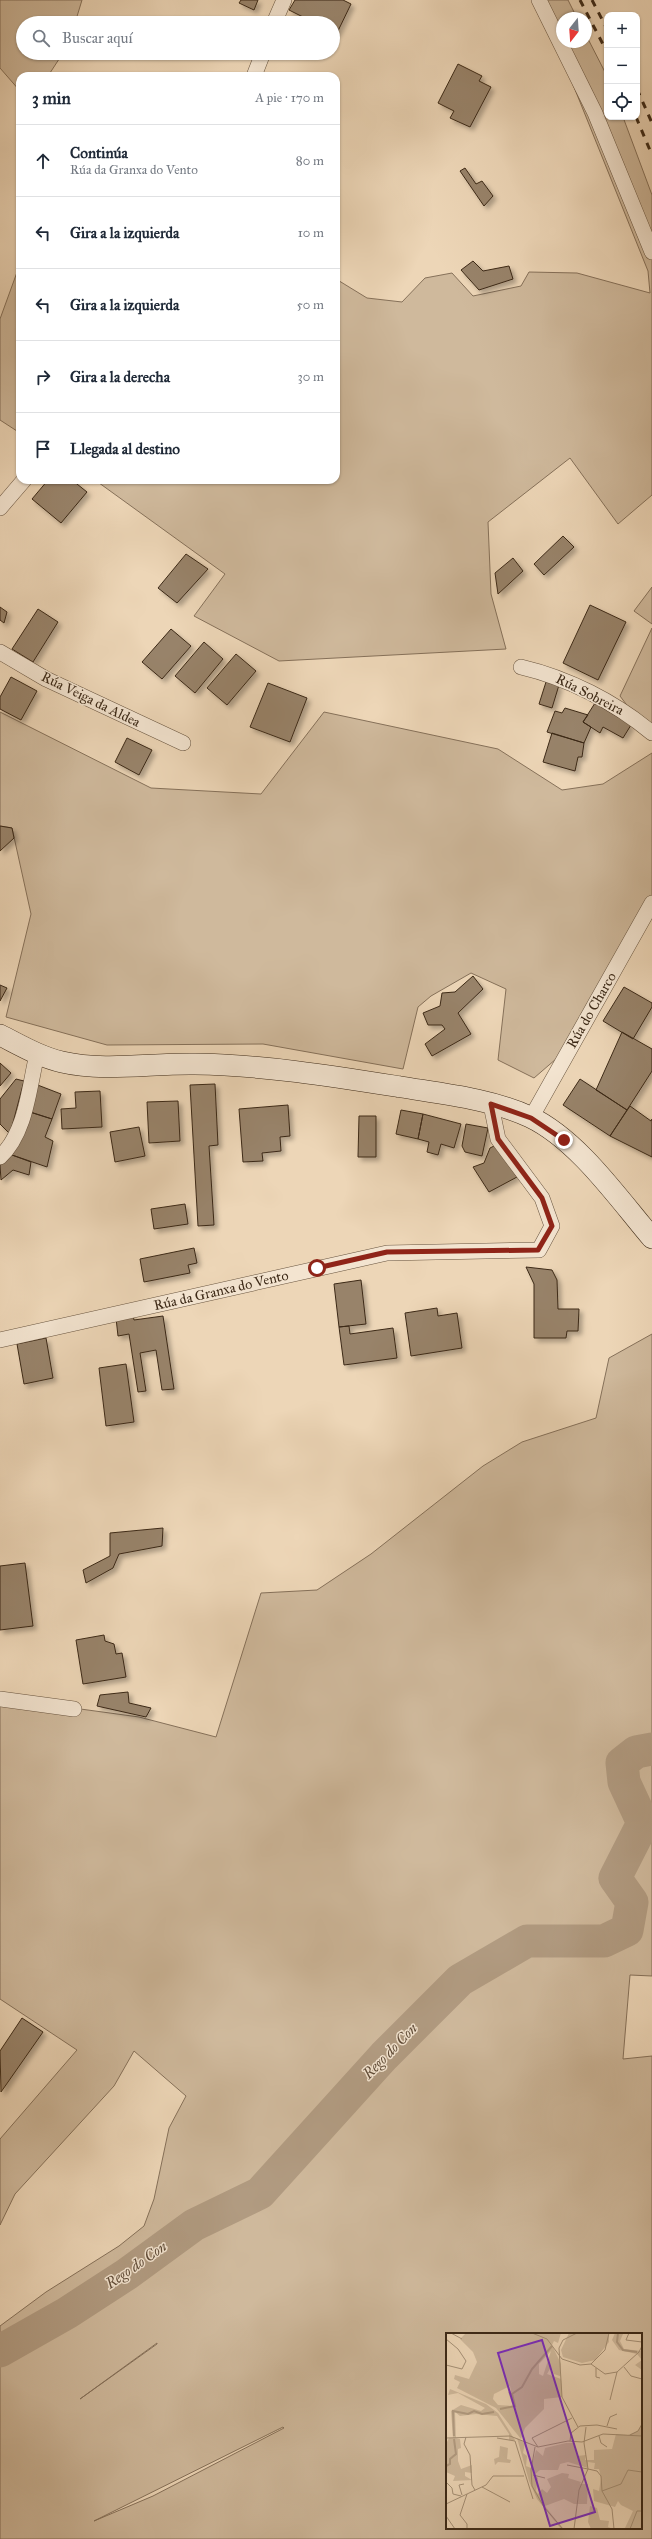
<!DOCTYPE html>
<html lang="es">
<meta charset="utf-8">
<style>
:root{--surface:#fff;--page:#f6f6f7;--text:#1f2937;--muted:#747a83;--line:#e0e1e3}
body{margin:0;font-family:"IM FELL Great Primer",serif;background:var(--page);color:var(--text)}
.controls{position:absolute;right:12px;top:12px;display:grid;overflow:hidden;border-radius:8px;box-shadow:0 1px 3px #0004}
.controls button{width:36px;height:36px;display:grid;place-items:center;padding:0;border:0;border-bottom:1px solid var(--line);background:var(--surface);color:var(--text);font:20px sans-serif}
.compass{position:absolute;left:556px;top:12px;width:36px;height:36px;border-radius:50%;background:var(--surface);box-shadow:0 1px 3px #0004;rotate:197deg}
.stop{position:absolute;width:12px;height:12px;margin:-9px;border:3px solid #8f2418;border-radius:50%;background:#fff}
.stop.end{background:#8f2418;border-color:#fff;box-shadow:0 1px 4px #0008}
.list{margin:0;padding:0;list-style:none}
h2{display:flex;justify-content:space-between;align-items:center;height:52px;margin:0;padding:0 16px;font-size:17px}
h2 small{font-size:13px;font-weight:400;color:var(--muted)}
.list li{display:grid;grid-template-columns:26px 1fr auto;gap:12px;align-items:center;box-sizing:border-box;height:72px;padding:0 16px;border-top:1px solid var(--line)}
.list b{display:block;font-size:15px;white-space:nowrap}
.list p{margin:0;font-size:13px;white-space:nowrap;color:var(--muted)}
.list em{font-size:13px;font-style:normal;color:var(--muted)}
.icon{flex:none;width:22px;height:22px;fill:none;stroke:currentColor;stroke-width:2;stroke-linecap:round;stroke-linejoin:round}
.map{position:relative;flex:none;width:652px;height:2539px;overflow:hidden}
.search{position:absolute;background:var(--surface);box-shadow:0 1px 3px #0004;left:16px;top:16px;width:324px;height:44px;display:flex;align-items:center;gap:10px;box-sizing:border-box;padding:0 14px;border-radius:22px;color:var(--muted);font-size:15px}
.panel{position:absolute;background:var(--surface);box-shadow:0 1px 3px #0004;left:16px;top:72px;width:324px;height:412px;border-radius:12px}
.map>svg:first-child{display:block}
.green{fill:#cfb99c;stroke:#86715a;fill-rule:evenodd}
.lines{fill:none;stroke-linecap:round;stroke-linejoin:round}
.river{stroke:#b19b81;stroke-width:33}
.building{fill:#98836a;stroke:#3c2917;filter:url(#shadow)}
.minor-casing{stroke:#68543f;stroke-width:16}
.secondary-casing{stroke:#3c2917;stroke-width:22}
.minor{stroke:#f3e4d0;stroke-width:15}
.secondary{stroke:#f3e4d0;stroke-width:21}
.rail{stroke:#3c2917;stroke-width:3;stroke-dasharray:7 7;stroke-linecap:butt}
.route{stroke:#8f2418;stroke-width:5}
.labels{text-anchor:middle;stroke-width:3;stroke-linejoin:round;paint-order:stroke}
.street-label{font-size:14px;fill:#3c2917;stroke:#f3e4d0}
.water-label{font-size:15px;font-style:italic;fill:#5f4b37;stroke:#f3e4d0}
.inset-river{fill:none;stroke:#b19b81;stroke-width:2}
.inset-road{fill:none;stroke:#a69177;stroke-width:1}
.view{fill:#7b2cbf;fill-opacity:0.15;stroke:#7b2cbf;stroke-width:2}
.inset-edge{fill:none;stroke:#3c2917;stroke-width:2}
</style>
<div class="map">
<svg width="652" height="2539" viewBox="0 0 652 2539">
<defs>
<filter id="shadow"><feDropShadow dx="3.5" dy="3.5" stdDeviation="2" flood-color="#0004"/></filter>
</defs>
<rect width="100%" height="100%" fill="#edd6b7"/>
<filter id="stains"><feTurbulence type="fractalNoise" baseFrequency=".005" numOctaves="4"/><feColorMatrix values="0 0 0 0 .2 0 0 0 0 .09 0 0 0 0 .02 0 0 0 .5 -.17"/></filter>
<radialGradient id="worn" r=".72"><stop offset=".6" stop-color="#630" stop-opacity="0"/><stop offset="1" stop-color="#630" stop-opacity=".3"/></radialGradient>
<path class="green" d="M0,0H82L75,23H23V53H63L48,76H20V91L0,68Z
M539,0H568L577,18H562V42H586V35L607,76V117H623L652,195V495L618,524L570,458L488,522L491,594L506,649L279,661L194,616L225,574L95,480H336V279L367,298L402,302L425,278L452,273L473,296L521,286L529,272L577,273L650,293L648,271Z
M20,264V433L0,420V319Z
M652,587V624L634,611Z
M652,628V733L641,724L620,696Z
M0,712L151,788L261,794L324,712L498,749L562,790L603,784L652,753V903L571,1046L534,1078L498,1060L506,989L471,973L431,996L418,1007L403,1069L263,1044L107,1045L6,1017L31,914L12,828L0,826Z
M652,1334V1976L630,1975L623,2059L652,2056V2539H0V2326L46,2292L119,2246L144,2226L154,2199L169,2128L186,2096L134,2051L114,2086L15,2194L0,2225V2139L77,2050L0,1999V1698L139,1717L216,1737L261,1593L317,1590L371,1554L483,1466L522,1442L596,1418L609,1358ZM447,2334H641V2528H447ZM157,2343V2344L80,2399ZM284,2428L153,2496L94,2521L283,2427Z"/>
<g class="lines">
<path class="river" d="M0,2351L67,2313L127,2274L194,2225L260,2193L384,2056L460,1980L527,1941H604L627,1930L632,1902L615,1878L643,1823L624,1782L622,1763L636,1752L652,1749"/>
</g>
<path class="building" d="M241,0H258L254,10L239,3Z
M295,0H343L351,4L337,33L333,32V23H315L289,10Z
M458,64L482,76L479,81L491,87L470,127L450,118L454,111L438,103Z
M465,168L476,184L482,181L493,196L484,206L460,171Z
M473,261L483,271L509,266L513,279L479,290L461,270Z
M48,480H72L87,492L61,523L32,499Z
M563,536L574,547L544,575L534,564Z
M186,554L208,569L177,603L158,588Z
M513,558L523,571L498,594L495,573Z
M590,605L626,622L598,680L563,663Z
M0,607L7,612L4,623L0,620Z
M38,609L58,622L33,662L12,649Z
M171,629L191,646L162,679L142,662Z
M204,642L223,659L195,693L175,676Z
M236,654L256,671L227,705L207,688Z
M11,677L37,691L21,720L0,709V697Z
M546,682L559,685L552,708L539,704Z
M268,683L307,698L290,742L250,727Z
M595,703L631,725L623,738L603,727L600,733L583,722Z
M565,708L588,715L583,722L591,727L584,743L547,732L555,711L562,713Z
M552,733L584,743L582,757H578L575,771L543,762Z
M127,738L152,750L139,775L115,762Z
M0,826L12,828L14,838L0,851Z
M473,976L483,989L458,1013L471,1034L432,1056L425,1044L445,1029L442,1025H428L423,1013L440,1006L442,993L455,992Z
M0,985L7,988L0,1001Z
M624,987L652,1003V1007L633,1039L603,1021Z
M622,1032L652,1049V1071L627,1110L596,1090Z
M0,1063L11,1073L0,1086Z
M16,1079L24,1081L10,1134L0,1124V1099Z
M580,1079L627,1110L610,1136L563,1105Z
M35,1084L61,1094L52,1119L30,1112Z
M215,1084L218,1145L209,1146L214,1225L198,1226L190,1085Z
M100,1091L102,1127L62,1129L61,1109L76,1108L75,1092Z
M178,1101L180,1141L149,1143L147,1102Z
M288,1105L290,1136L280,1137L281,1151L262,1153L263,1161L243,1162L239,1109Z
M630,1106L651,1121L652,1119V1157L610,1136Z
M401,1110L423,1114L418,1139L396,1134Z
M30,1112L52,1119L45,1137L53,1141L47,1167L12,1155L24,1132Z
M423,1114L461,1124L454,1148L441,1144L438,1155L427,1152L429,1142L418,1139Z
M359,1116H376V1157H358Z
M466,1124L488,1128L482,1156L465,1152L462,1146Z
M139,1127L145,1156L115,1162L110,1132Z
M496,1145L517,1177L489,1192L473,1167L484,1163L490,1148Z
M12,1155L31,1162L29,1175L13,1170L1,1180L0,1165Z
M185,1204L188,1224L154,1229L151,1209Z
M194,1248L197,1263L188,1265L190,1273L144,1282L140,1259Z
M526,1267L552,1270L557,1280L558,1309H579L578,1331H567L566,1338H534V1284Z
M361,1280L366,1324L339,1327L334,1284Z
M437,1308L438,1316L457,1313L462,1348L411,1356L405,1313Z
M133,1315L134,1320L163,1316L174,1389L162,1390L156,1350L140,1353L146,1391L138,1392L129,1334L118,1336L116,1318Z
M349,1326L350,1334L393,1328L397,1358L344,1365L339,1327Z
M46,1338L53,1378L24,1384L17,1344Z
M126,1364L134,1422L106,1426L99,1368Z
M163,1528L162,1546L119,1554L113,1568L86,1583L83,1570L110,1556V1533Z
M25,1563L33,1626L0,1630V1566Z
M104,1635L105,1641L114,1644L116,1654L122,1653L126,1677L83,1684L76,1640Z
M128,1692L129,1703L151,1708L146,1717L97,1706L100,1695Z
M22,2018L43,2032L1,2092L0,2051Z"/>
<g class="lines">
<defs>
<path id="minor" d="M539,0L595,113L652,252
M274,23L284,0
M254,76L263,53
M0,508L24,480
M0,652L46,679L183,743
M521,667C568,678 615,702 652,733
M531,1118L652,903
M0,1157C26,1133 29,1088 37,1054
M0,1340L387,1253L539,1250L552,1226L542,1198L498,1139L491,1105
M0,1699L74,1709"/>
<path id="secondary" d="M0,1035C20,1045 40,1057 62,1062C105,1072 152,1063 195,1064C264,1065 332,1076 401,1087C444,1094 491,1099 530,1117C578,1140 618,1198 652,1238"/>
</defs>
<use href="#minor" class="minor-casing"/>
<use href="#secondary" class="secondary-casing"/>
<use href="#minor" class="minor"/>
<use href="#secondary" class="secondary"/>
<path class="rail" d="M580,0L607,52
M592,0L607,29
M637,89L652,123
M636,117L652,155"/>
</g>
<g class="lines">
<path class="route" d="M317,1268L387,1252L538,1250L552,1226L542,1198L498,1139L491,1104L531,1118L564,1140"/>
</g>
<g class="labels">
<g class="street-label">
<text transform="translate(590 694) rotate(27)" y="5">Rúa Sobreira</text>
<text transform="translate(91 699) rotate(26)" y="5">Rúa Veiga da Aldea</text>
<text transform="translate(591 1010) rotate(-60)" y="5">Rúa do Charco</text>
<text transform="translate(221 1290) rotate(-13)" y="5">Rúa da Granxa do Vento</text>
</g>
<g class="water-label">
<text transform="translate(390 2051) rotate(-46)" y="5">Rego do Con</text>
<text transform="translate(136 2265) rotate(-35)" y="5">Rego do Con</text>
</g>
</g>
<g transform="translate(446 2333)">
<rect width="196" height="196" fill="#edd6b7"/>
<path d="M20,0H115L112,10L108,8L106,12L115,31L114,43L108,41L105,34L101,41L115,46L116,64L98,66V76L79,95L75,106L50,75L11,55L14,49L8,46L9,42L23,46L31,29L27,19L14,6ZM105,18L97,43L93,41V31ZM64,53L65,58L62,59L67,73L52,72L47,66L48,61ZM123,0H163V9L149,27L136,30L117,24L115,17ZM169,0L177,1L174,8L178,16L196,18V37L189,32L196,27L191,21L173,17L166,7ZM4,56L40,71L52,80L69,107H63V101L51,83L30,81L14,83L9,79L10,105L14,106L15,115L12,116V128L15,136L26,132V140L19,139V143L26,147L7,148L9,143L0,139V111L3,105H7L5,78L15,72L35,78L39,75L12,60L2,62ZM196,91V196H173L179,195L187,178L175,172L172,168L169,174L148,168L147,156L153,158L155,145L153,136H148L149,130L142,129V135L122,129L114,131L112,137H94L88,142L92,145L90,158L92,161L96,156L101,160L105,154L101,146L116,140L123,141L122,145L135,149L134,151H142L141,171H128L118,166L99,173L117,196H115L91,166L83,148L71,105L79,110L77,120L81,123L80,133L85,135L90,117L97,123L99,115L120,110H127L131,123L140,122L139,127H148V117L166,116L170,101L182,102L192,98ZM54,113L62,115L61,126L65,127L64,130L52,129L49,132L48,126L53,124ZM144,173L151,175L154,187L163,188L162,194L167,196H145L142,189Z" fill="#cfb99c" fill-rule="evenodd"/>
<path class="inset-river" d="M172,0L171,9L177,17L191,19M54,76L69,73L66,61L76,54L86,36L106,13M8,103L7,78L22,81L28,78L36,81L48,79M0,133L4,131V126L10,121L8,106"/>
<path class="inset-road" d="M5,0L16,6M86,0L101,6L116,26L134,32L145,31L159,41L171,39L193,19L196,13M131,0L117,7L113,15L116,64L132,94M183,0L180,7L196,9M0,6L12,16L20,28L16,36L0,32M145,31L159,17L163,0M178,34L185,43L196,46M150,35V44L154,45M164,67L171,39M161,93L164,84L171,81M184,102L192,98L196,91M153,103L155,110L161,114M20,104L18,111L24,122L26,152L29,157M0,105L64,103L92,114L122,108L136,109L157,101L196,103M51,105L69,108L87,166M124,108L125,100L134,93L151,92L171,96M89,114L85,137L86,153L98,174L117,196M92,114L86,105L126,85M121,132L142,136M142,136L151,138L155,143L156,158L166,176L168,196M87,142L99,145M0,149L6,155L7,161L15,163M36,154L64,169M156,158L175,151L182,137L196,139M16,162L13,152L18,151M0,171L40,152L47,143H78M0,183L9,196M21,196V191L14,182L21,161M128,196L133,157L142,136L138,110L140,94M184,196L191,178H196"/>
<path class="view" d="M96,7L149,179L104,193L52,20Z"/>
<rect width="196" height="196" class="inset-edge"/>
</g>
<rect width="100%" height="100%" filter="url(#stains)"/>
<rect width="100%" height="100%" fill="url(#worn)"/>
</svg>
<div class="controls">
<button>+</button>
<button>−</button>
<button><svg class="icon" aria-label="locate" viewBox="0 0 24 24"><circle cx="12" cy="12" r="6"/><path d="M12 2v4M12 18v4M2 12h4M18 12h4"/></svg></button>
</div>
<svg class="compass" viewBox="-18 -18 36 36"><path d="M0-13l5 13h-10z" fill="#e53935"/><path d="M0 13l5-13h-10z" fill="#747a83"/></svg>
<div class="stop" style="left:317px;top:1268px"></div>
<div class="stop end" style="left:564px;top:1140px"></div>
<div class="search"><svg class="icon" aria-label="search" viewBox="0 0 24 24"><circle cx="10" cy="10" r="6"/><path d="M15 15l6 6"/></svg>Buscar aquí</div>
<section class="panel">
<h2>3 min<small>A pie · 170 m</small></h2>
<ul class="list">
<li><svg class="icon" aria-label="ahead" viewBox="0 0 24 24"><path d="M12 20V5M6 11l6-6 6 6"/></svg><div><b>Continúa</b><p>Rúa da Granxa do Vento</p></div><em>80 m</em></li>
<li><svg class="icon" aria-label="left" viewBox="0 0 24 24"><path d="M17 20v-9H6M10 6l-5 5 5 5"/></svg><div><b>Gira a la izquierda</b></div><em>10 m</em></li>
<li><svg class="icon" aria-label="left" viewBox="0 0 24 24"><path d="M17 20v-9H6M10 6l-5 5 5 5"/></svg><div><b>Gira a la izquierda</b></div><em>50 m</em></li>
<li><svg class="icon" aria-label="right" viewBox="0 0 24 24"><path d="M7 20v-9h11M14 6l5 5-5 5"/></svg><div><b>Gira a la derecha</b></div><em>30 m</em></li>
<li><svg class="icon" aria-label="arrive" viewBox="0 0 24 24"><path d="M6 21V4h12l-3 4 3 4H6"/></svg><div><b>Llegada al destino</b></div></li>
</ul>
</section>
</div>
